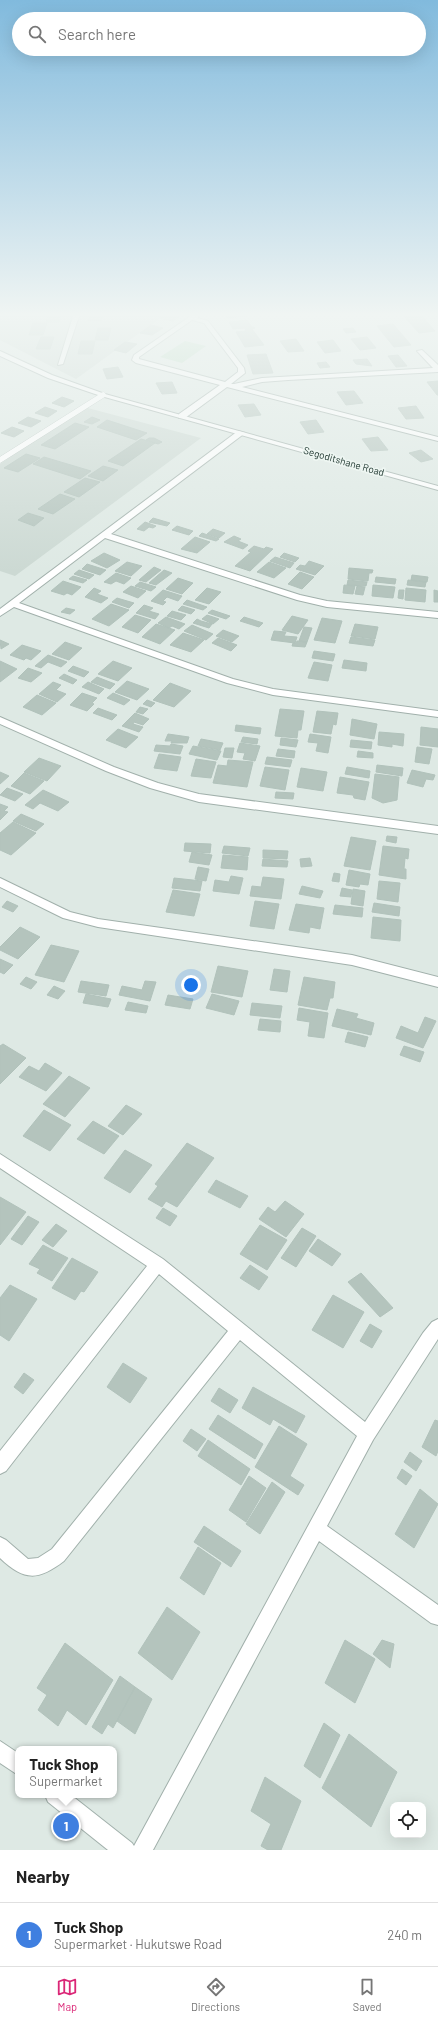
<!DOCTYPE html>
<meta charset="utf-8">
<style>
:root{--surface:#fff;--page:#f2f2f2;--text:#222;--muted:#767676;--line:#e0e0e0;--accent:#db2777}
body{margin:0;font-family:Barlow,sans-serif;background:var(--page);color:var(--text)}
.controls{position:absolute;right:12px;bottom:12px;display:grid;overflow:hidden;border-radius:8px;box-shadow:0 4px 16px #0002}
.controls button{width:36px;height:36px;display:grid;place-items:center;padding:0;border:0;border-bottom:1px solid var(--line);background:var(--surface);color:var(--text);font:20px sans-serif}
.you{position:absolute;left:191px;top:985px;width:14px;height:14px;margin:-10px;border:3px solid #fff;border-radius:50%;background:#1a73e8;box-shadow:0 0 0 6px #1a73e833}
.badge{display:grid;place-items:center;width:26px;height:26px;border-radius:50%;background:var(--accent);color:#fff;font-size:13px;font-weight:700}
.pin{position:absolute;translate:-50% -50%;border:2px solid #fff;box-shadow:0 1px 4px #0006}
.popup{position:absolute;left:15px;top:1746px;width:102px;height:52px;box-sizing:border-box;display:grid;place-content:center;border-radius:8px;background:var(--surface);filter:drop-shadow(0 1px 3px #0005);font-size:13px;white-space:nowrap;color:var(--muted)}
.popup b{font-size:15px;color:var(--text)}
.popup::after{content:'';position:absolute;left:50%;top:100%;margin-left:-8px;border:8px solid transparent;border-top-color:var(--surface)}
.list{margin:0;padding:0;list-style:none}
h2{display:flex;justify-content:space-between;align-items:center;height:52px;margin:0;padding:0 16px;font-size:17px}
h2 small{font-size:13px;font-weight:400;color:var(--muted)}
.list li{display:grid;grid-template-columns:26px 1fr auto;gap:12px;align-items:center;box-sizing:border-box;height:64px;padding:0 16px;border-top:1px solid var(--line)}
.list b{display:block;font-size:15px;white-space:nowrap}
.list p{margin:0;font-size:13px;white-space:nowrap;color:var(--muted)}
.list em{font-size:13px;font-style:normal;color:var(--muted)}
.icon{flex:none;width:22px;height:22px;fill:none;stroke:currentColor;stroke-width:2;stroke-linecap:round;stroke-linejoin:round}
.map{position:relative;flex:none;width:438px;height:1850px;overflow:hidden}
.search{position:absolute;background:var(--surface);box-shadow:0 4px 16px #0002;left:12px;right:12px;top:12px;height:44px;display:flex;align-items:center;gap:10px;box-sizing:border-box;padding:0 14px;border-radius:22px;color:var(--muted);font-size:15px}
.sheet{height:116px;background:var(--surface)}
nav{display:flex;justify-content:space-around;align-items:center;box-sizing:border-box;height:56px;border-top:1px solid var(--line);background:var(--surface);font-size:11px;color:var(--muted)}
nav a{display:grid;justify-items:center;gap:2px}
nav .on{color:var(--accent)}
.map>svg:first-child{display:block}
.built{fill:#ccd9d3}
.green{fill:#b7dac0}
.building{fill:#b4c4bd;stroke:#b1c2bb}
.lines{fill:none;stroke-linecap:round;stroke-linejoin:round}
.service-casing{stroke:#a1b0ab;stroke-width:6}
.minor-casing{stroke:#a1b0ab;stroke-width:2}
.tertiary-casing{stroke:#a1b0ab;stroke-width:2}
.service{stroke:#fff;stroke-width:5.5}
.minor{fill:#fff;fill-rule:evenodd}
.tertiary{fill:#fff;fill-rule:evenodd}
.labels{text-anchor:middle;stroke-width:3.5;stroke-linejoin:round;paint-order:stroke}
.far-street-label{font-size:10px;fill:#203831;stroke:#eef6f2}
</style>
<div class="map">
<svg width="438" height="1850" viewBox="0 0 438 1850">
<rect width="100%" height="100%" fill="#dee9e4"/>
<path class="built" d="M0,313H167L76,379L0,340Z
M84,407L201,438L15,576L0,571V464Z"/>
<path class="green" d="M185,341L206,346L182,363L160,357Z"/>
<path class="building" d="M49,313H62L59,322H46Z
M224,313H243L246,316L227,318Z
M401,313H419L435,331L419,333Z
M90,314L103,315L101,321H88Z
M167,314L179,317L173,321L160,318Z
M247,320L252,327H254L255,328L252,329L264,345L245,347L236,332L246,331L245,328L233,329L229,322Z
M33,323H47L43,335H29Z
M393,324L411,345L394,347L377,326Z
M151,325L163,328L152,335L140,333Z
M98,328H111L108,340H95Z
M353,328L356,332L346,333L343,329Z
M41,337H54L50,349H36Z
M367,337L376,348L360,350L351,339Z
M296,339L304,351L288,352L280,341Z
M333,340L341,351L325,353L317,342Z
M81,341H95L92,354H78Z
M125,342L137,344L126,353L114,350Z
M266,354L273,373L253,374L247,355Z
M398,355L407,366L396,367L388,356Z
M367,359L372,366L356,364L353,360Z
M326,362L330,367L320,368L317,363Z
M118,367L123,377L107,379L103,369Z
M438,381V395H437L427,382Z
M172,382L177,393L162,394L156,383Z
M354,391L363,403L346,405L337,392Z
M62,397L74,401L64,407L52,403Z
M254,404L261,415L245,417L238,405Z
M416,406L424,418L406,419L398,408Z
M45,407L57,411L48,417L35,413Z
M28,417L41,421L31,427L18,423Z
M92,417L100,420L92,424L84,422Z
M107,420L147,433L136,440L97,427Z
M316,420L324,432L308,434L300,422Z
M75,423L89,427L55,449L41,445Z
M12,427L24,431L14,437L1,433Z
M378,437L388,450L371,451L362,439Z
M149,438H154L162,442L158,444L146,440Z
M141,439L155,443L123,466L108,461Z
M421,450L433,459L421,462L409,453Z
M26,454L40,458L18,472L4,468Z
M44,457L91,471L80,479L33,464Z
M103,466L118,470L103,481L88,476Z
M85,478L100,482L79,497L64,492Z
M60,494L75,499L53,514L38,509Z
M28,513L44,518L34,526L18,520Z
M153,518L170,523L167,526L149,522Z
M145,522L156,526L153,528L149,527L144,531L137,529Z
M177,526L193,531L189,535L172,530Z
M213,529L225,533L219,538L207,534Z
M202,533L219,539L216,541L199,536Z
M234,536L241,539L238,541L248,545L243,549L224,542Z
M195,537L210,542L197,553L181,549Z
M254,546L264,549L266,547L273,549L250,571L235,566L251,552L248,551Z
M104,553L120,560L107,568L91,561Z
M284,553L299,558L295,562L280,557Z
M275,557L294,563L290,568L270,561Z
M309,561L324,566L315,575L296,569L300,565L305,566Z
M127,562L142,566L131,576L115,571Z
M269,562L286,568L274,578L257,572Z
M87,564L106,570L100,575L82,569Z
M154,567L161,570L146,582L139,580Z
M349,568L373,570L372,573H369L368,581L348,579Z
M79,570L94,575L89,579L74,574Z
M164,570L172,573L156,585L149,583Z
M300,572L314,577L302,589L288,584Z
M116,573L131,578L124,584L116,581L111,584L104,582Z
M412,575L428,577L427,582L411,580Z
M73,576L87,580L83,583L69,579Z
M376,577L396,579L395,584L375,582Z
M178,578L193,583L182,594L166,589Z
M348,580L367,582L366,586L347,585Z
M408,580L426,582L425,587L407,585Z
M63,581L81,587L72,595L67,593L64,595L51,591Z
M140,582L156,587L151,591L135,586Z
M344,585L355,586L353,594L343,593Z
M373,585L395,587L393,598L372,596Z
M131,586L146,591L138,598L123,592Z
M357,586L365,587L363,595L355,594Z
M94,588L101,591L97,594L108,598L101,603L85,597Z
M207,588L221,592L209,604L195,600Z
M406,588L426,590L425,602L405,600Z
M163,590L182,596L178,601L167,597L163,601L166,602L163,605L151,601Z
M399,590H404L403,599L398,598Z
M434,590L438,591V602H434Z
M117,598L134,603L129,608L112,602Z
M187,600L207,607L203,610L183,604Z
M111,604L129,610L109,626L92,619Z
M144,605L153,608L149,611L159,614L155,619L136,613Z
M182,606L195,610L191,614L178,610Z
M66,608L75,610L70,614L61,612Z
M212,610L230,616L226,619L208,613Z
M172,611L186,615L181,620L167,616Z
M135,615L151,620L138,633L122,627Z
M207,615L219,619L213,624L202,619Z
M292,616L308,620L298,634L282,630Z
M166,617L185,624L179,629L172,626L169,628L158,623Z
M244,617L263,623L259,627L240,621Z
M322,618L342,621L335,643L314,640Z
M197,619L201,621L212,624L209,628L193,623Z
M156,624L175,630L160,644L142,637Z
M355,624L378,627L375,639L351,636Z
M192,625L213,634L206,640L184,631Z
M304,627L312,628L307,642L299,641Z
M223,630L239,636L232,642L216,636Z
M274,631L286,632L284,636L297,637L295,643L271,640Z
M183,633L204,640L191,652L170,645Z
M351,637L375,640L373,646L349,643Z
M218,638L237,645L231,651L212,643Z
M0,640L9,644L1,649Z
M297,641L307,642L305,647L292,646L293,643H296Z
M65,642L82,648L69,660L52,654Z
M22,645L41,651L31,660L26,658L24,660L10,655Z
M314,651L335,654L333,661L312,658Z
M48,655L67,662L61,667L48,662L41,668L35,666Z
M344,660L367,663L366,671L342,668Z
M0,661L17,669L0,682Z
M113,661L132,668L118,681L98,674Z
M314,662L332,665L328,681L308,678Z
M73,666L89,672L84,677L68,671Z
M28,668L42,673L31,682L18,678Z
M64,674L77,680L73,684L59,678Z
M97,677L115,684L110,689L91,682Z
M127,681L149,689L137,700L115,692Z
M53,682L61,685L56,690L66,694L57,702L39,694Z
M88,682L104,689L99,694L82,687Z
M170,683L191,691L174,707L153,700Z
M82,693L97,698L92,703L94,704L87,711L70,705Z
M113,693L130,700L124,705L107,698Z
M37,695L56,703L42,715L23,707Z
M147,700L155,703L151,707L143,704Z
M140,707L148,709L143,714L136,712Z
M98,708L117,715L112,720L93,713Z
M280,709L304,711L301,730H298L297,738L275,736Z
M317,711L338,713L336,725L333,724L331,734L313,732Z
M135,713L149,719L143,725L134,722L133,724L143,727L139,732L122,726Z
M352,719L377,724L374,739L350,735Z
M236,725L261,728L260,734L235,731Z
M421,727L438,729V747L420,745Z
M118,729L138,737L126,748L106,740Z
M379,732L404,734L403,746L392,744V747L378,745Z
M168,734L189,737L187,743H171L172,741H165Z
M310,734L331,737L328,753L316,751L318,743L308,742Z
M243,737L258,739L257,744L241,742Z
M281,738L298,740L296,747L280,745Z
M201,739L223,743L220,750L198,746Z
M351,740L372,742L371,749L350,747Z
M240,743L260,746L255,761L243,759L245,753L237,752Z
M171,744L183,746L180,754L154,751L156,745L170,746Z
M193,746L221,751L217,760L189,754Z
M417,747L432,749L429,764L415,762Z
M225,748H234L232,758L223,757Z
M278,749L295,751L294,758L276,756Z
M358,751L373,753V758L357,757Z
M159,754L181,757L177,771L154,768Z
M267,757L292,760L290,767L265,764Z
M39,758L61,766L47,781L24,772Z
M196,759L216,762L211,778L191,776Z
M228,760L253,762L247,787L213,783L218,765L227,766Z
M377,765L403,768L402,776L376,772Z
M265,767L289,770L285,790L260,786Z
M347,767L370,771L369,778L345,774Z
M301,768L327,772L323,791L297,787Z
M412,770L435,775L433,780L426,779L423,787L407,783Z
M0,772L9,776L0,784Z
M24,773L44,781L30,794L11,786Z
M375,774L399,777L397,800L383,803L372,798Z
M340,777L369,782L365,800L354,798L353,795L337,793Z
M7,788L23,794L15,801L0,795Z
M43,790L69,802L58,811L40,803L33,809L25,805Z
M276,792L294,793L293,799L275,798Z
M0,804L8,807L4,811L8,812L0,820Z
M21,814L44,824L36,831L13,821Z
M13,822L36,833L11,855L0,850V833Z
M387,836L397,837L396,843L386,841Z
M351,837L376,841L370,870L344,866Z
M185,843L211,844L210,853L184,851Z
M224,846L250,848L248,856L222,853Z
M383,846L409,849L408,859L405,858L404,869H406V879L379,875Z
M263,850L288,851L287,859L263,858Z
M192,852L212,855L209,865L189,862Z
M223,855L248,857L247,870L221,868Z
M310,858L312,866L301,867L300,859Z
M263,859L288,861L287,867L262,866Z
M198,867L209,869L206,881L195,879Z
M349,870L370,874L368,885L360,884L359,887L346,885Z
M334,873L340,874L339,882L332,881Z
M231,876L243,878L239,894L213,891L215,880L229,882Z
M263,877L284,879L281,899L250,896L252,886L261,887Z
M174,878L202,881L200,891L172,888Z
M379,881L400,883L398,902L377,899Z
M302,886L323,891L320,898L299,894Z
M342,888L352,890L351,897L340,896Z
M353,889L365,891L363,906L351,904Z
M173,890L200,894L194,916L166,912Z
M7,901L18,906L13,912L2,907Z
M255,901L279,904L274,929L250,926Z
M374,903L400,907L399,916L372,912Z
M296,904L324,908L320,929L310,927L309,933L289,930Z
M335,905L363,908L362,917L333,914Z
M373,917L401,920L400,941L371,938Z
M20,927L40,937L18,959L0,950V947Z
M51,945L79,951L64,982L35,975Z
M0,959L13,965L4,974L0,972Z
M218,966L248,971L242,997L211,992Z
M274,969L290,971L287,992L270,990Z
M26,977L37,982L31,989L20,984Z
M304,977L335,982L333,998H330L327,1010L298,1005Z
M81,981L109,985L106,996L78,992Z
M145,981L156,982L150,1001L119,995L122,986L142,990Z
M54,986L65,991L58,999L47,995Z
M86,994L111,999L108,1007L83,1003Z
M212,994L239,1001L234,1015L206,1008Z
M168,995L193,999L190,1009L165,1005Z
M128,1002L148,1006L146,1013L125,1010Z
M252,1003L282,1006L280,1018L250,1015Z
M299,1008L328,1013L324,1038L308,1036L310,1022L297,1020Z
M337,1009L358,1014L356,1018L374,1023L371,1035L332,1026Z
M425,1017L436,1021L423,1048L396,1038L401,1026L418,1033Z
M260,1019L281,1021L280,1032L258,1030Z
M348,1032L368,1037L365,1047L345,1042Z
M3,1044L26,1058L0,1084V1046Z
M404,1046L424,1052L420,1062L400,1055Z
M45,1063L62,1073L46,1091L19,1077L29,1066L39,1071Z
M69,1076L90,1088L65,1117L43,1104Z
M126,1105L142,1114L123,1135L108,1126Z
M44,1110L71,1125L50,1151L23,1136Z
M93,1121L119,1136L104,1154L77,1139Z
M187,1143L214,1158L177,1207L166,1201L162,1207L148,1199L158,1186L155,1184Z
M125,1150L152,1165L130,1193L104,1178Z
M216,1180L248,1196L240,1208L208,1192Z
M0,1197L26,1212L0,1245Z
M285,1201L304,1214L286,1237L259,1219L268,1207L275,1212Z
M163,1208L177,1216L170,1226L156,1218Z
M28,1216L39,1222L22,1245L11,1239Z
M56,1224L67,1231L53,1247L42,1240Z
M260,1225L287,1240L267,1270L240,1254Z
M302,1228L316,1236L296,1267L281,1258Z
M318,1239L341,1254L332,1266L309,1251Z
M43,1245L68,1258L52,1281L37,1273L40,1269L29,1264Z
M72,1258L98,1272L84,1292L81,1291L75,1300L52,1288Z
M250,1265L268,1277L259,1290L240,1278Z
M361,1273L393,1308L380,1317L348,1282Z
M10,1285L37,1299L9,1341L0,1335V1298Z
M333,1295L364,1312L343,1348L312,1330Z
M370,1324L382,1331L372,1348L360,1341Z
M123,1363L147,1378L130,1403L107,1387Z
M24,1373L34,1380L23,1394L14,1387Z
M253,1387L305,1416L296,1433L273,1419L270,1425L242,1408Z
M219,1388L238,1400L230,1413L211,1401Z
M218,1415L263,1444L255,1459L209,1429Z
M435,1420L438,1421V1451L436,1456L422,1447Z
M279,1426L307,1444L290,1476L304,1485L298,1495L255,1467Z
M191,1429L206,1439L197,1451L183,1441Z
M208,1440L250,1469L241,1485L198,1456Z
M410,1452L422,1461L416,1471L404,1462Z
M402,1469L412,1476L406,1485L397,1478Z
M249,1476L266,1488L246,1522L229,1510Z
M272,1482L285,1492L260,1534L246,1524Z
M420,1489L438,1504L414,1548L395,1534Z
M204,1526L241,1551L231,1567L194,1542Z
M198,1547L221,1563L204,1595L180,1578Z
M167,1607L200,1632L172,1680L138,1653Z
M345,1640L375,1659L355,1703L325,1683Z
M382,1640L394,1644L390,1668L373,1654Z
M65,1643L113,1680L86,1725L67,1710L58,1726L38,1710L47,1695L37,1688Z
M120,1676L135,1687L113,1728L108,1724L102,1734L92,1727Z
M135,1687L152,1699L135,1734L117,1721Z
M324,1723L340,1735L320,1778L304,1766Z
M349,1734L397,1772L371,1827L322,1788Z
M265,1777L301,1801L281,1850H268L261,1846L271,1824L251,1811Z"/>
<g class="lines">
<defs>
<path id="service" d="M0,460L103,395"/>
<path id="minor" d="M74,313H80L63,364L58,365Z
M195,313H202L197,318L208,321L244,368L245,373L231,384H234L262,378L433,368L417,351L422,350L438,365V372L288,380L262,382L242,387L438,437V441L227,387L185,418H179V414L220,385L136,363L132,360L134,355ZM192,320L204,323L238,368V372L225,382L139,359V357Z
M238,431L245,433L111,534L300,595L327,601L438,612V618L327,607L297,600L105,538L19,603L233,679L273,689L438,711V717L273,695L227,683L14,607L0,616V609Z
M0,717L114,767L158,783L199,794L438,826V834L199,802L150,788L106,771L0,724Z
M0,878L70,912L98,919L352,955L438,977V987L352,965L98,927L63,918L0,887Z
M0,1154L163,1259L365,1422L423,1333L432,1322L438,1319V1339L373,1440L327,1526L438,1605V1625L431,1623L319,1541L153,1850H108L48,1802L45,1795H71L132,1843L134,1846L357,1436L240,1340L64,1561C38,1581 24,1581 0,1558V1537L6,1540L28,1559L38,1558L52,1549L228,1331L159,1274L6,1471L0,1474V1451L147,1266L0,1168Z
M0,1741L18,1753V1775L0,1763Z"/>
<path id="tertiary" d="M0,351L52,375L105,394L438,486V490L101,396L48,378L0,356Z"/>
</defs>
<use href="#service" class="service-casing"/>
<use href="#minor" class="minor-casing"/>
<use href="#tertiary" class="tertiary-casing"/>
<use href="#service" class="service"/>
<use href="#minor" class="minor"/>
<use href="#tertiary" class="tertiary"/>
</g>
<linearGradient id="sky" x2="0" y2="1"><stop stop-color="#81badd"/><stop offset="0.55" stop-color="#f0f5f3"/><stop offset="1" stop-color="#f0f5f3" stop-opacity="0"/></linearGradient>
<rect width="438" height="572" fill="url(#sky)"/>
<g class="labels">
<g class="far-street-label">
<text transform="translate(344 461) rotate(16)" y="4">Segoditshane Road</text>
</g>
</g>
</svg>
<div class="controls">
<button><svg class="icon" aria-label="locate" viewBox="0 0 24 24"><circle cx="12" cy="12" r="6"/><path d="M12 2v4M12 18v4M2 12h4M18 12h4"/></svg></button>
</div>
<div class="you"></div>
<div class="pin badge" style="left:66px;top:1826px;background:#3f7fe0">1</div>
<div class="popup"><b>Tuck Shop</b>Supermarket</div>
<div class="search"><svg class="icon" aria-label="search" viewBox="0 0 24 24"><circle cx="10" cy="10" r="6"/><path d="M15 15l6 6"/></svg>Search here</div>
</div>
<section class="sheet">
<h2>Nearby<small></small></h2>
<ul class="list">
<li><span class="badge" style="background:#3f7fe0">1</span><div><b>Tuck Shop</b><p>Supermarket · Hukutswe Road</p></div><em>240 m</em></li>
</ul>
</section>
<nav>
<a class="on"><svg class="icon" aria-label="map" viewBox="0 0 24 24"><path d="M3 6l6-2 6 2 6-2v14l-6 2-6-2-6 2zM9 4v14M15 6v14"/></svg>Map</a>
<a><svg class="icon" aria-label="directions" viewBox="0 0 24 24"><path d="M12 3l9 9-9 9-9-9zM9 14v-3h6M13 9l2 2-2 2"/></svg>Directions</a>
<a><svg class="icon" aria-label="saved" viewBox="0 0 24 24"><path d="M7 4h10v16l-5-4-5 4z"/></svg>Saved</a>
</nav>
